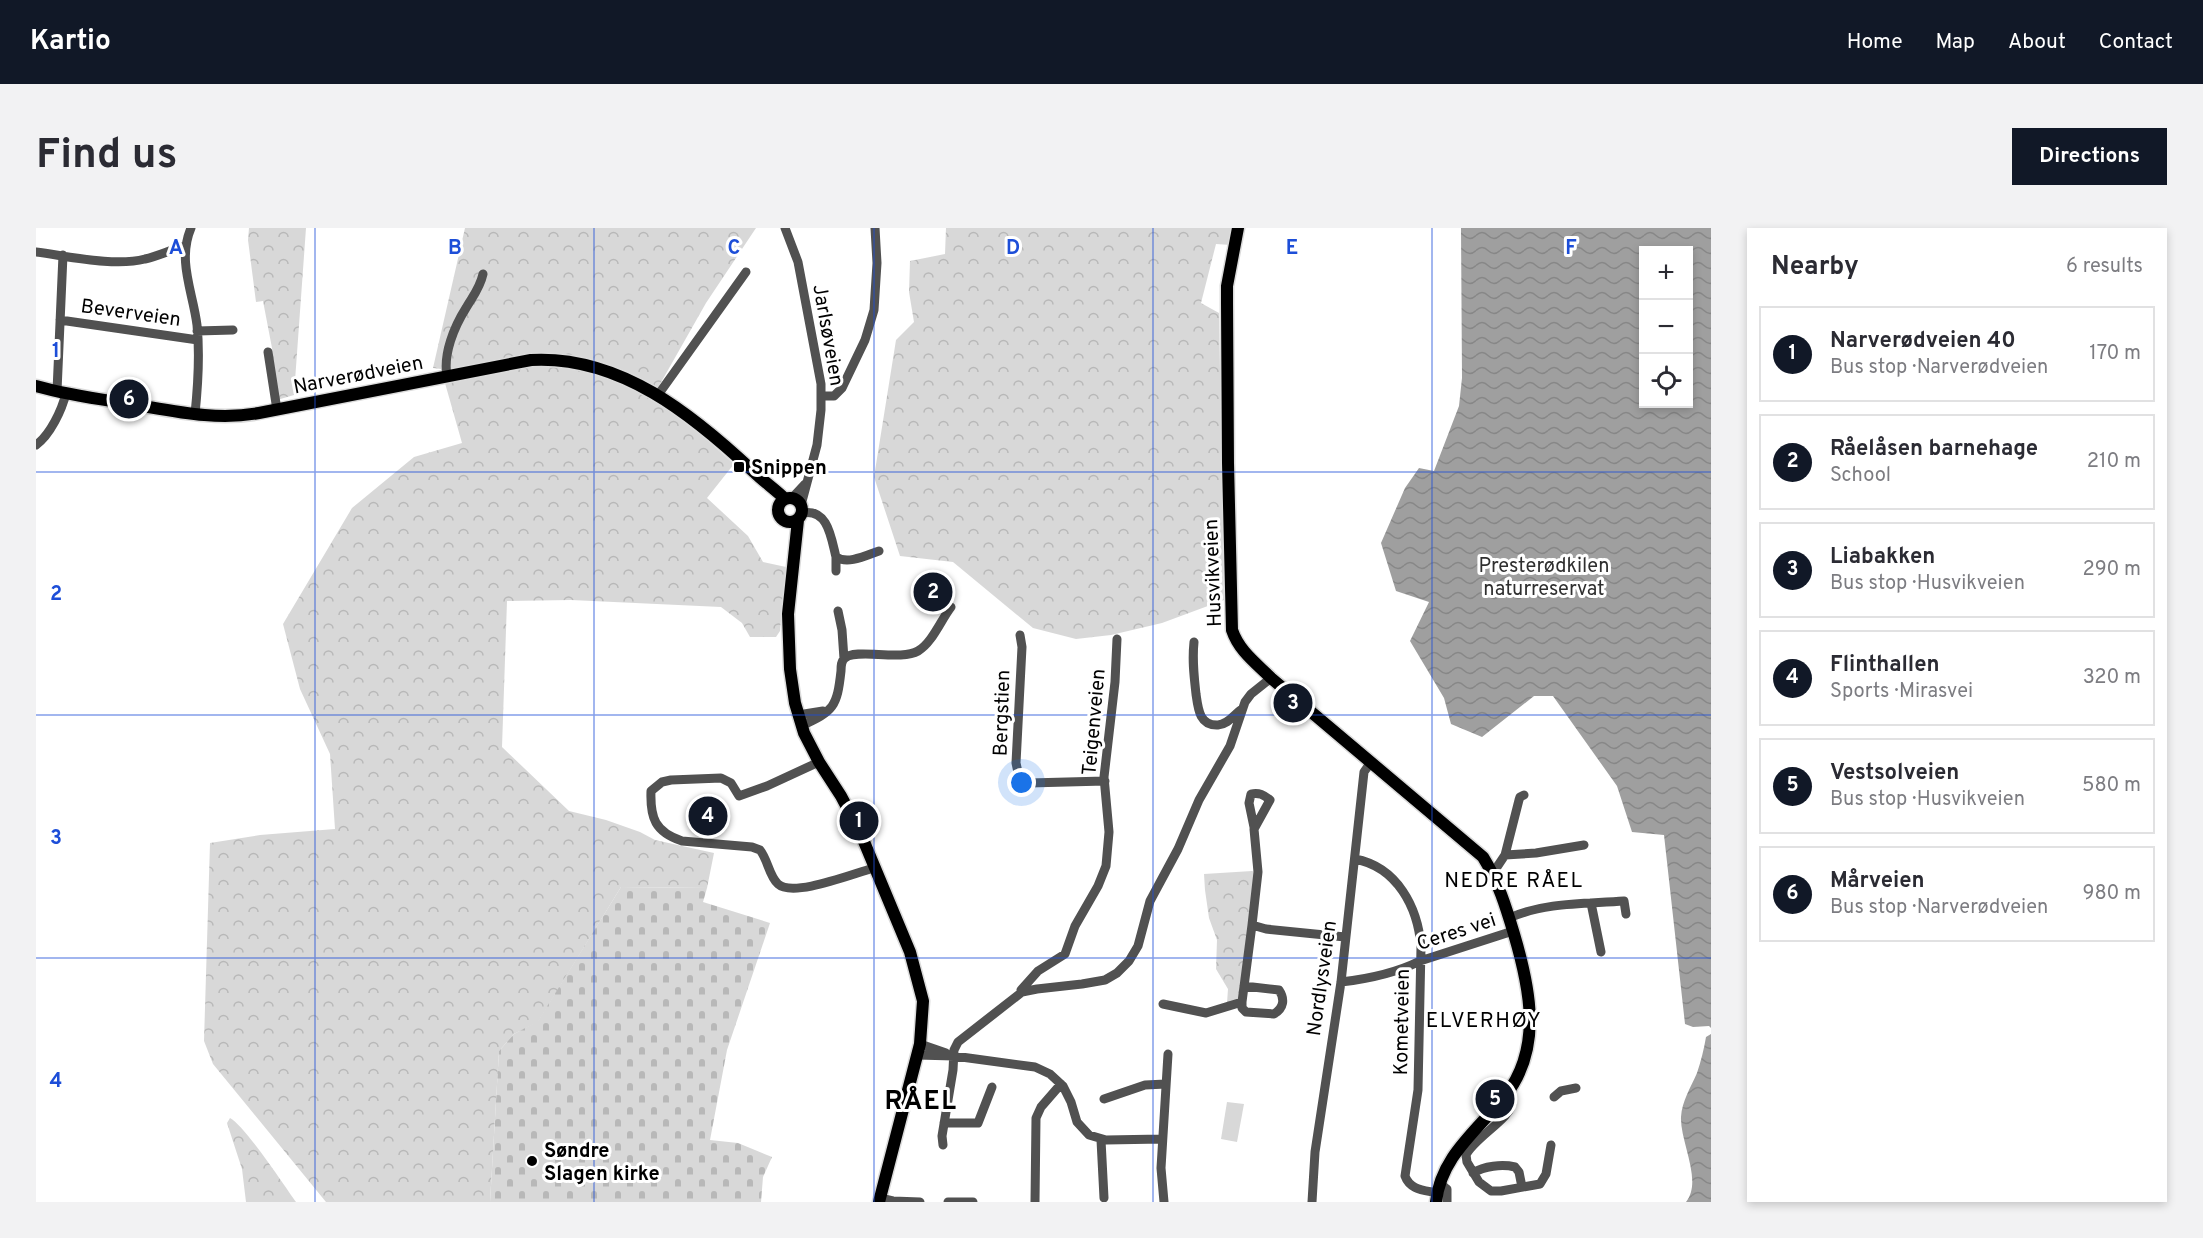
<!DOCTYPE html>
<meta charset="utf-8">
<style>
:root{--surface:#fff;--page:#f2f2f3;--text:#2b2b33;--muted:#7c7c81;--line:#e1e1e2;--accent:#111827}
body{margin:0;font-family:Overpass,sans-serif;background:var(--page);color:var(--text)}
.controls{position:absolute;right:18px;top:18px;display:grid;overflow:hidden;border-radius:0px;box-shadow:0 3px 9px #0003}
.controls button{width:54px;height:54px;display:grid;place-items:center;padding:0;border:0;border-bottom:2px solid var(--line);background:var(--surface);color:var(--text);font:30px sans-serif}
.you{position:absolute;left:986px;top:555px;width:21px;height:21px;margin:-15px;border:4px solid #fff;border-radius:50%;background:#1a73e8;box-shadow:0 0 0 9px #1a73e833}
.badge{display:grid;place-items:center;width:39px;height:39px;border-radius:50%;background:var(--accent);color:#fff;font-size:20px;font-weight:700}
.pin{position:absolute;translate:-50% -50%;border:3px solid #fff;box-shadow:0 2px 6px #0006}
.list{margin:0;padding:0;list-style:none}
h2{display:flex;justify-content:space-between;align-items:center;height:78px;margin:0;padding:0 24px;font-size:26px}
h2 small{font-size:20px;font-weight:400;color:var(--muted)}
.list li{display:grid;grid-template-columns:39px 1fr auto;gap:18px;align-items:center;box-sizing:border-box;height:96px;margin:0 12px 12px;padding:0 12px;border:2px solid var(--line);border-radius:0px}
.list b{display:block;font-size:22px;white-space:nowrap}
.list p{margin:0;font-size:20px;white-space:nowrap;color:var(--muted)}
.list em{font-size:20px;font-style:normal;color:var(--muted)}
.icon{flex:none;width:33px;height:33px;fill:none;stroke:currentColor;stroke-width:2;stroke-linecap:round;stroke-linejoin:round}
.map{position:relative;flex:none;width:1675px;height:974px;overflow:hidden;border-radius:0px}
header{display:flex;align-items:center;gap:36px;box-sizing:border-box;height:84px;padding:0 30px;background:var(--accent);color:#fff}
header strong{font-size:28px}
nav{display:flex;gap:33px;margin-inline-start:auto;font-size:21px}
.intro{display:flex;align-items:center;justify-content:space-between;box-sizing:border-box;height:144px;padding:0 36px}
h1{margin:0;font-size:42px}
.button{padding:15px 27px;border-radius:0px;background:var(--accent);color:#fff;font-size:21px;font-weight:700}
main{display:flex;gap:36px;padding:0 36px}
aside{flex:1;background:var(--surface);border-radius:0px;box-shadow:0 3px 9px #0003}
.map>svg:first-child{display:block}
.forest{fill:url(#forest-crowns)}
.cemetery{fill:url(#cemetery-stones)}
.garden{fill:#d8d8d8}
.water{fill:url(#water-waves);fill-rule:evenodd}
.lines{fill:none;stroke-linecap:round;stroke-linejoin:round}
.major-casing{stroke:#dbdbdb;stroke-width:15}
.minor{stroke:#515151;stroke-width:9}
.major{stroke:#000;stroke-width:12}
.grid{fill:none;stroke:#1d4ed8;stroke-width:1.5;stroke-opacity:0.55}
.poi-dot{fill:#000;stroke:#fff;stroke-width:2}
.labels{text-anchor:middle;stroke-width:6;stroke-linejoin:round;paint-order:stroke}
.street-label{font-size:20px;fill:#000;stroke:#fff}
.poi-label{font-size:20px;font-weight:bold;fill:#000;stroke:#fff;text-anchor:start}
.park-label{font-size:20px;fill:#2f2f2f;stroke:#fff}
.neighbourhood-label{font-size:21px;letter-spacing:1.5px;fill:#000;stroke:#fff}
.district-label{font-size:26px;font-weight:bold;letter-spacing:1.5px;fill:#000;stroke:#fff}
.grid-label{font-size:20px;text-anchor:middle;font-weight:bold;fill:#1d4ed8;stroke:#fff;stroke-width:6;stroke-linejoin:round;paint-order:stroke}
</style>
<header>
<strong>Kartio</strong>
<nav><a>Home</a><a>Map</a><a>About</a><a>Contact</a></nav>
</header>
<div class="intro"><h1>Find us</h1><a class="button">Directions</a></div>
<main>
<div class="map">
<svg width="1675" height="974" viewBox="0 0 1675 974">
<defs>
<pattern id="forest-crowns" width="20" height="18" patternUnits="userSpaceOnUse" patternTransform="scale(1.5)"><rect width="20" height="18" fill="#d8d8d8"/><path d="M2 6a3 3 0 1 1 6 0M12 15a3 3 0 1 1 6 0" fill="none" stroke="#b8b8b8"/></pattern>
<pattern id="cemetery-stones" width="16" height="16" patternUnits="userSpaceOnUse" patternTransform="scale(1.5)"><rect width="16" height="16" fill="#d8d8d8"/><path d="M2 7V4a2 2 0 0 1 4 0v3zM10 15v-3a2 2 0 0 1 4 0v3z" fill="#b8b8b8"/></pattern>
<pattern id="water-waves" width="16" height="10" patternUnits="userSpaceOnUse" patternTransform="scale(1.5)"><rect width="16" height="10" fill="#9f9f9f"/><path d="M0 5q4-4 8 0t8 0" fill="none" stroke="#878787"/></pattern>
</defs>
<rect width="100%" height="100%" fill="#fff"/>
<path class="forest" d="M213,0H270L258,167L241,172L236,120L227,73L220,74L212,12Z
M429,0H720L670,75L615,172L642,186L698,236L671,270L712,308L727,334L750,339L744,403L740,409H714L706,395L685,379L535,372L471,373L466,519L533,583L570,592L604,604L619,612L678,625L671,660L585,659L502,794L478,806L463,823L454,974H290L177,836L168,813L174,615L224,607L299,601L294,526L264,461L247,396L316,280L378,229L426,215L405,141L397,140Z
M910,0H1197L1195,17L1180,16L1165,75L1183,85L1188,372L1126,395L1075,407L1040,411L997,400L917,334L864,328L838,249L860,112L878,94L873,64L874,33L909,26Z
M1216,643L1219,644L1204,771L1191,775L1192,761L1180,741L1181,712L1173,690L1169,662L1168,646Z
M194,890C209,898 248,957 260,974H210L206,941L191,895Z"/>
<path class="cemetery" d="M585,659L671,660L667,674L734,695L691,822L674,912L702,915L736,929L727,949L725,974H454L463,823L478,806L502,793Z"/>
<path class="garden" d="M1191,874L1208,876L1201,914L1185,911Z"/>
<path class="water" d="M1425,0H1675V800L1673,798L1657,799L1649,796L1628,607L1596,604L1581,558L1517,468H1498L1446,509L1415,496L1408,470L1374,413L1393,374L1360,363L1345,315L1369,260L1383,240L1398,243L1423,178L1426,150ZM1652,22V176H1608V22Z
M1675,806V974H1650C1667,953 1644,914 1645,889C1646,873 1655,859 1661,845C1665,833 1668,821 1670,809Z"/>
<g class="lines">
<defs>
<path id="major" d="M1202,0L1191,58V75L1192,235L1196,402C1203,423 1220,435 1235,450L1447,629C1462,653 1470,679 1478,706C1494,760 1507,820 1469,868C1441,903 1405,928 1400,974
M0,158C31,167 63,171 95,176C138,183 180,193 223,185L495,132C584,127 657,187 718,244C728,254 739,261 749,271
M742 282a12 12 0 1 1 24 0a12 12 0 1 1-24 0Z
M762,292L752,386L754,441L759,475L768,505L783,534L805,568L824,604L874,724L887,773L884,816L843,974"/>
</defs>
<use href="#major" class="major-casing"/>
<path class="minor" d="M155,0C141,33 157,64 161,97C164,126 162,157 159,186
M749,0L762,34L785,156V182L781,217L765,277
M0,24C32,28 78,39 109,31C123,28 136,21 150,18
M24,92L162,112
M161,103L197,102
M232,124L241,182
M411,148C407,126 418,99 430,80C437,68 444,60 447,46
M21,163L27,27
M622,167L710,44
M786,168H798L806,160L829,112L838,82L841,35L839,0
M0,217C14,207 26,182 30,165
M756,270L769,256
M766,285C792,280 795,309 800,329C812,337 831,327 843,323
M800,343V329
M802,383L806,402L808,431
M984,407L986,419L980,535L983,549L993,555L1069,553
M1158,414C1156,433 1158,448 1160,466C1162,480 1163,498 1182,497C1193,496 1198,486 1206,481
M762,487L787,483
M765,498C798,483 801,479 805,443C805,438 805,433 809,430C819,420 865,433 882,423C896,415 905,392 915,379
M783,534L731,558L703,568L695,555L685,550L635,552L626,554L615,563C614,590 619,604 646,613L716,619L724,622C732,632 733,648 742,656C757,670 818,645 838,640
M1218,599L1213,575L1215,566C1223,564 1228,567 1234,572L1218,601L1222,644L1216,697L1230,701L1309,709
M1469,627L1500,625L1548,617
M1319,631C1361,639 1382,679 1385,719L1382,862L1369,948C1374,962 1388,962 1401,965
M1457,645L1469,627L1483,572L1484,569L1488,567
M1555,675L1565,724
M1473,690C1509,674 1550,676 1588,673L1590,686
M1305,754C1331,751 1360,745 1384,733L1477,703
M1208,758L1243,762C1249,771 1248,780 1238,786L1210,784L1206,780V774L1216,697
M986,764L985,762L1002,743L1029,726L1039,698L1062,658L1070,638L1073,604L1068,549L1079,454L1081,411
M1127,776L1170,785L1206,774
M884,816L910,825
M881,827L918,828L999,839L1014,846L1027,858L1035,874L1041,894L1053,907L1070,912L1126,911
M1518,869L1525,863L1540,860
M1068,871L1109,857L1130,856
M1476,874C1477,889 1438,910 1430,927L1431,934L1443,954L1455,963H1465L1504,956L1510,946L1515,917
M908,895H942L956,859
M1065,912L1068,970
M907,917L906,908L917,842L918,822L922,814L986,764L1001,761L1046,756L1069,752L1081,745L1093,733L1102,718L1114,673L1142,621L1163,572L1194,518L1209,474L1215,466L1235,450
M1437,945C1448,938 1466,936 1479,939L1483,944L1486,959
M1403,955L1411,961V974
M844,970L857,973L884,974
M912,974H937
M999,974L1000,890L1005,879L1025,856
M1128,974L1125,940L1132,826
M1276,974L1279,924L1305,754L1328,544L1335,534"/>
<use href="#major" class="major"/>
</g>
<path class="grid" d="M279,0V974M558,0V974M838,0V974M1117,0V974M1396,0V974M0,244H1675M0,487H1675M0,730H1675"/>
<g class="poi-dot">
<rect x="697" y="233" width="12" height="12" rx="3"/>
<circle cx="496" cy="933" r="6"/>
</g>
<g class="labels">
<g class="street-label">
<text transform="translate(95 84) rotate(8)" y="7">Beverveien</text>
<text transform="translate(793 107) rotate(80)" y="7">Jarlsøveien</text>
<text transform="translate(322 146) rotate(-11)" y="7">Narverødveien</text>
<text transform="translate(1176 345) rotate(-92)" y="7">Husvikveien</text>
<text transform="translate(965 485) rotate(-88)" y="7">Bergstien</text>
<text transform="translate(1057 494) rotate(-85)" y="7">Teigenveien</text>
<text transform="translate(1420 703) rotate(-18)" y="7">Ceres vei</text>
<text transform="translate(1285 750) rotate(-82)" y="7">Nordlysveien</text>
<text transform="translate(1365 794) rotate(-89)" y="7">Kometveien</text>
</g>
<g class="poi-label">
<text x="715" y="246">Snippen</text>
<text x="508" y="929">Søndre<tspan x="508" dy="23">Slagen kirke</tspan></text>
</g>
<g class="park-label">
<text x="1508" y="344">Presterødkilen<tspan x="1508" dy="23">naturreservat</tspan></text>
</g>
<g class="neighbourhood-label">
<text x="1478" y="659">NEDRE RÅEL</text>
<text x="1448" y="799">ELVERHØY</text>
</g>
<g class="district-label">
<text x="885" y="881">RÅEL</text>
</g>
</g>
<g class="grid-label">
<text x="140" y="26">A</text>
<text x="419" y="26">B</text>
<text x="698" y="26">C</text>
<text x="977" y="26">D</text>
<text x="1256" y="26">E</text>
<text x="1535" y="26">F</text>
<text x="20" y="129">1</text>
<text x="20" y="372">2</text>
<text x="20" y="616">3</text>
<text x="20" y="859">4</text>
</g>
</svg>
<div class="controls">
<button>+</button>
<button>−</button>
<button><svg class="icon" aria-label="locate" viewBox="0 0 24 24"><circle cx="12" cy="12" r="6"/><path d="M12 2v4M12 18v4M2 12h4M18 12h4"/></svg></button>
</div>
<div class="you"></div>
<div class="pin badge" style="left:823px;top:593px">1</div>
<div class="pin badge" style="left:897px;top:364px">2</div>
<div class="pin badge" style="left:1257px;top:475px">3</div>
<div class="pin badge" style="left:672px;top:588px">4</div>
<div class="pin badge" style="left:1459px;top:871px">5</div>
<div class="pin badge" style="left:93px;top:171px">6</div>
</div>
<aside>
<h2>Nearby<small>6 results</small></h2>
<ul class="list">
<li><span class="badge">1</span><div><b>Narverødveien 40</b><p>Bus stop · Narverødveien</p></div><em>170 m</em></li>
<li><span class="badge">2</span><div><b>Råelåsen barnehage</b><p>School</p></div><em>210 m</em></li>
<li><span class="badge">3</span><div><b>Liabakken</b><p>Bus stop · Husvikveien</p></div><em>290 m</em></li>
<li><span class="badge">4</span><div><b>Flinthallen</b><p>Sports · Mirasvei</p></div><em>320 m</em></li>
<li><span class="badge">5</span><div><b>Vestsolveien</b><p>Bus stop · Husvikveien</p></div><em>580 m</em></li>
<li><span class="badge">6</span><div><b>Mårveien</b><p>Bus stop · Narverødveien</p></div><em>980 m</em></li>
</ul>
</aside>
</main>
